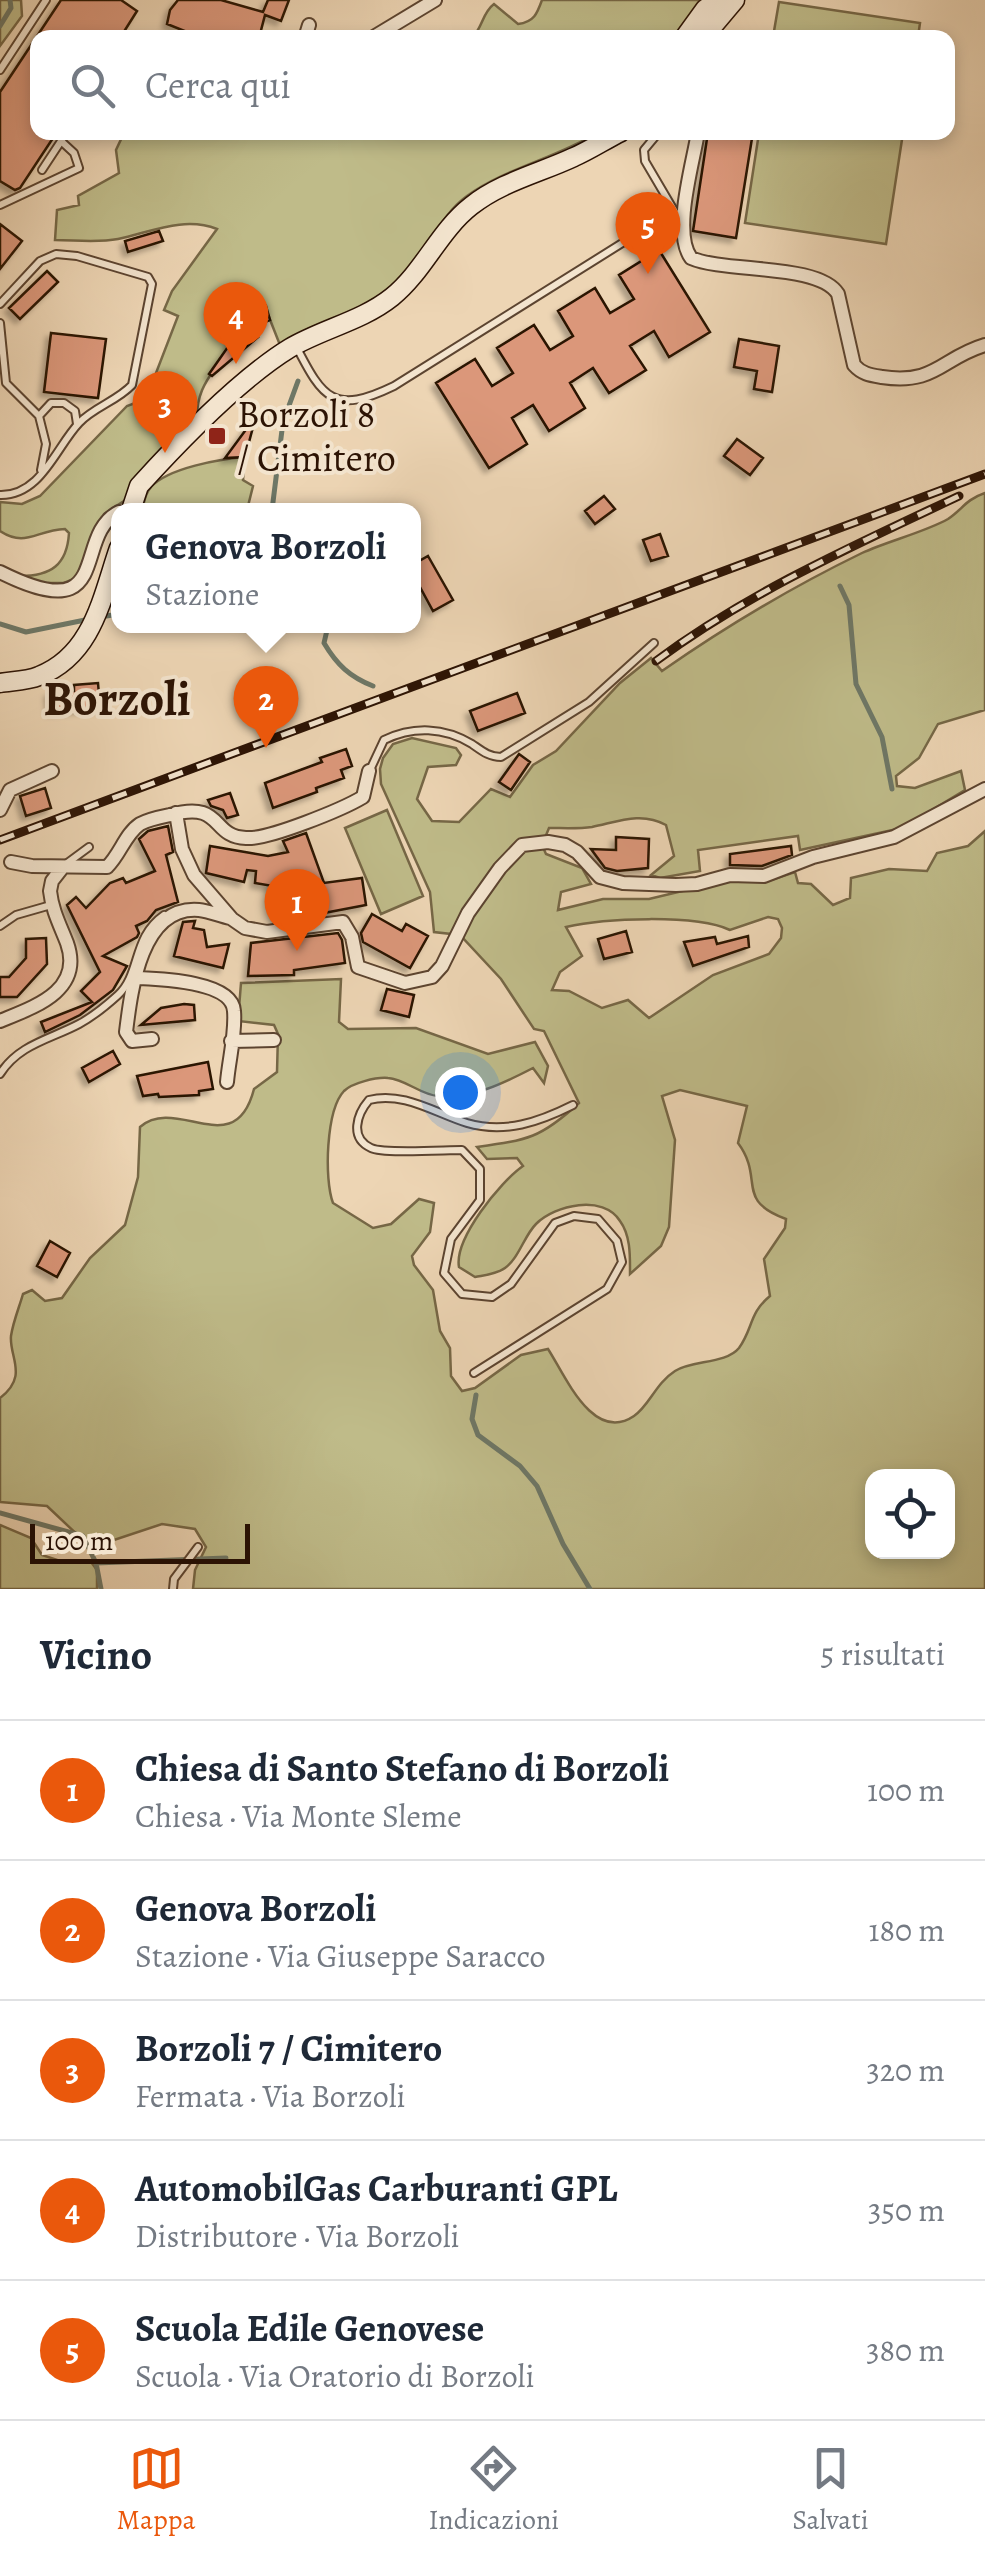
<!DOCTYPE html>
<html lang="it">
<meta charset="utf-8">
<style>
:root{--surface:#fff;--page:#f2f2f3;--text:#1f2937;--muted:#747a83;--line:#e0e1e3;--accent:#ea580c}
body{margin:0;font-family:Alegreya,serif;background:var(--page);color:var(--text)}
.controls{position:absolute;right:30px;bottom:30px;display:grid;overflow:hidden;border-radius:20px;box-shadow:0 5px 15px #0003}
.controls button{width:90px;height:90px;display:grid;place-items:center;padding:0;border:0;border-bottom:2px solid var(--line);background:var(--surface);color:var(--text);font:50px sans-serif}
.scale{position:absolute;left:30px;bottom:25px;width:220px;box-sizing:border-box;padding-left:10px;border:5px solid #2c1304;border-top:0;font-size:28px;line-height:35px;white-space:nowrap;color:#2c1304;-webkit-text-stroke:8px #f3e4ce;paint-order:stroke}
.you{position:absolute;left:460px;top:1092px;width:35px;height:35px;margin:-25px;border:8px solid #fff;border-radius:50%;background:#1a73e8;box-shadow:0 0 0 15px #1a73e833}
.badge{display:grid;place-items:center;width:65px;height:65px;border-radius:50%;background:var(--accent);color:#fff;font-size:32px;font-weight:700}
.pin{position:absolute;translate:-50% -82px;filter:drop-shadow(0 2px 5px #0008)}
.pin::after{content:'';position:absolute;top:52px;width:35px;height:30px;background:inherit;clip-path:polygon(0 0,100% 0,50% 100%)}
.popup{position:absolute;left:111px;top:503px;width:310px;height:130px;box-sizing:border-box;display:grid;place-content:center;border-radius:20px;background:var(--surface);filter:drop-shadow(0 2px 8px #0005);font-size:32px;white-space:nowrap;color:var(--muted)}
.popup b{font-size:38px;color:var(--text)}
.popup::after{content:'';position:absolute;left:50%;top:100%;margin-left:-20px;border:20px solid transparent;border-top-color:var(--surface)}
.list{margin:0;padding:0;list-style:none}
h2{display:flex;justify-content:space-between;align-items:center;height:130px;margin:0;padding:0 40px;font-size:42px}
h2 small{font-size:32px;font-weight:400;color:var(--muted)}
.list li{display:grid;grid-template-columns:65px 1fr auto;gap:30px;align-items:center;box-sizing:border-box;height:140px;padding:0 40px;border-top:2px solid var(--line)}
.list b{display:block;font-size:38px;white-space:nowrap}
.list p{margin:0;font-size:32px;white-space:nowrap;color:var(--muted)}
.list em{font-size:32px;font-style:normal;color:var(--muted)}
.icon{flex:none;width:55px;height:55px;fill:none;stroke:currentColor;stroke-width:2;stroke-linecap:round;stroke-linejoin:round}
.map{position:relative;flex:none;width:985px;height:1589px;overflow:hidden}
.search{position:absolute;background:var(--surface);box-shadow:0 5px 15px #0003;left:30px;right:30px;top:30px;height:110px;display:flex;align-items:center;gap:25px;box-sizing:border-box;padding:0 35px;border-radius:20px;color:var(--muted);font-size:38px}
.sheet{height:830px;background:var(--surface)}
nav{display:flex;justify-content:space-around;align-items:center;box-sizing:border-box;height:140px;border-top:2px solid var(--line);background:var(--surface);font-size:28px;color:var(--muted)}
nav a{display:grid;justify-items:center;gap:5px}
nav .on{color:var(--accent)}
.map>svg:first-child{display:block}
.green{fill:#bfbb89;stroke:#766746;stroke-width:2.5;fill-rule:evenodd}
.lines{fill:none;stroke-linecap:round;stroke-linejoin:round}
.stream{stroke:#6e7766;stroke-width:5}
.building{fill:#db977a;stroke:#2c1304;stroke-width:2.5;filter:url(#shadow)}
.lane-casing{stroke:#5c4430;stroke-width:10}
.street-casing{stroke:#5c4430;stroke-width:16}
.secondary-casing{stroke:#2c1304;stroke-width:21}
.lane{stroke:#f3e4ce;stroke-width:6}
.street{stroke:#f3e4ce;stroke-width:12}
.secondary{stroke:#f3e4ce;stroke-width:18}
.rail-casing{stroke:#2c1304;stroke-width:9}
.rail{stroke:#f3e4ce;stroke-width:5;stroke-dasharray:15;stroke-linecap:butt}
.poi-dot{fill:#8f2418;stroke:#f3e4ce;stroke-width:4}
.labels{text-anchor:middle;stroke-width:8;stroke-linejoin:round;paint-order:stroke}
.poi-label{font-size:38px;fill:#2c1304;stroke:#f3e4ce;text-anchor:start}
.district-label{font-size:48px;font-weight:bold;fill:#2c1304;stroke:#f3e4ce}
</style>
<div class="map">
<svg width="985" height="1589" viewBox="0 0 985 1589">
<defs>
<filter id="shadow"><feDropShadow dx="-4.5" dy="4.5" stdDeviation="2.5" flood-color="#0004"/></filter>
</defs>
<rect width="100%" height="100%" fill="#edd5b4"/>
<filter id="stains"><feTurbulence type="fractalNoise" baseFrequency=".002" numOctaves="4"/><feColorMatrix values="0 0 0 0 .2 0 0 0 0 .09 0 0 0 0 .02 0 0 0 .5 -.17"/></filter>
<radialGradient id="worn" r=".72"><stop offset=".6" stop-color="#630" stop-opacity="0"/><stop offset="1" stop-color="#630" stop-opacity=".3"/></radialGradient>
<path class="green" d="M0,0H21L22,16L0,46Z
M542,0H706L679,37L472,38C483,27 482,13 494,4L518,24C534,22 537,14 542,0Z
M779,2L920,23L918,37H773Z
M124,133H597C556,158 506,168 467,196C439,216 429,251 406,274C372,310 323,325 280,345L265,307L238,318C236,326 234,336 230,343C216,373 196,383 197,420L127,499L104,514L85,565L76,578L64,583H44L20,576C51,576 67,565 69,533L65,529C36,530 26,548 0,531V502L22,504L40,496L127,406L146,399L178,316L164,310L172,291L217,229C184,216 151,232 118,239C97,243 75,240 55,240L57,210L79,205L78,196L119,173L116,150Z
M759,133H903L886,244L745,223Z
M245,457L243,480L253,486L247,510H142C144,503 145,493 151,487C168,468 220,459 245,457Z
M985,493V710L938,724L919,758L896,776L897,786L915,788L961,771L965,790L902,828L800,850L798,836L698,850L700,871L660,878L651,875L674,856L666,825C641,811 617,822 592,827C578,829 563,828 549,828L542,845L546,854L582,868L591,884L561,892L558,910L603,899H649L720,882L768,881L795,872L798,883L811,884L833,905L850,898L851,878L889,869L927,871L937,853L968,846L985,831V1589H193L195,1570L206,1547L195,1529L162,1524L114,1540L84,1541L47,1506L0,1502V1398C29,1376 9,1357 11,1336C13,1322 19,1308 23,1294L32,1290L45,1301L62,1298L90,1258L125,1225L138,1177L140,1127C177,1095 235,1163 254,1089L277,1072L278,1034L274,1025L238,1021L241,983L341,979L339,1022L348,1029L416,1028L488,1054L535,1042L548,1066L544,1083L533,1068C504,1083 472,1099 438,1096C421,1095 405,1079 388,1078C376,1077 352,1083 344,1091C326,1110 324,1179 333,1203L373,1228L391,1224L419,1199L434,1203L430,1232L412,1256L414,1265L433,1290L440,1331L450,1348L451,1376L462,1391L475,1388L521,1355L548,1349C565,1375 593,1444 634,1416C649,1406 656,1383 675,1371C692,1360 726,1364 739,1348C753,1329 749,1313 770,1296L764,1259L785,1228L786,1219C734,1200 765,1179 738,1143L747,1106L680,1090L662,1096L675,1140L669,1227L661,1246L630,1274C630,1257 631,1236 620,1221C603,1194 555,1205 536,1224C524,1236 519,1258 505,1268C497,1274 485,1275 475,1277L459,1267C454,1239 500,1182 523,1166L517,1158L487,1159L477,1147C528,1140 541,1138 579,1103L544,1031L534,1029L501,979L460,935L434,932L430,892L381,784L380,769L383,758L393,744L412,738L456,748L461,755L456,765L428,767L417,799L432,821L459,822L491,789L510,797L533,765L556,751L620,683L651,658L662,671C725,627 792,587 862,553C888,541 925,532 948,519C963,509 965,500 985,493ZM768,917L778,919L782,928L781,938L769,954L713,975L649,1018L628,1000L602,1008L569,991L552,990L560,972L582,956L566,927C604,918 695,914 730,930ZM872,1476H948V1552H872Z
M387,810L423,896L381,914L345,828Z
M0,1525L31,1538L42,1555L60,1561L91,1562L97,1570V1589H0Z"/>
<g class="lines">
<path class="stream" d="M0,26L11,8L10,0
M272,510L283,422L298,381
M840,586L849,605L856,684L882,737L892,789
M100,617L119,614
M0,624L26,632L90,619
M328,626L324,643C337,665 350,677 373,686
M476,1395L472,1419L478,1435L520,1466L537,1486L563,1544L590,1589
M0,1513L83,1536L96,1563L101,1589
M96,1563L226,1558"/>
</g>
<path class="building" d="M61,0H121L137,11L120,38H38V132H57L20,188L15,190L0,181V92Z
M178,0H221L263,12L268,0H289L281,21L265,15L259,38H202L167,24L170,10Z
M708,132L728,135V132H753L736,238L693,231Z
M0,224L22,241L0,269Z
M159,231L163,241L128,252L125,241Z
M659,250L710,332L669,357L654,331L630,346L646,370L609,393L593,368L570,383L585,408L549,431L533,405L512,418L527,444L489,468L436,383L475,359L492,386L513,373L497,348L534,325L550,350L573,336L558,311L595,288L610,313L634,299L619,275Z
M47,271L58,282L20,319L9,308Z
M266,306L270,320L250,328L258,337L212,376L209,374L230,344L244,331L238,318Z
M51,333L106,339L98,398L44,392Z
M739,339L779,346L772,392L754,389L757,371L734,367Z
M256,416L245,457L225,458Z
M737,439L763,458L750,475L724,456Z
M604,496L615,509L595,524L585,511Z
M660,534L668,556L651,561L643,540Z
M428,556L453,600L433,611L414,576V564Z
M98,683L100,707L51,711L49,693L74,691V685Z
M517,693L525,713L478,731L470,711Z
M346,749L352,766L341,770L344,778L316,788L317,792L273,808L265,783L322,762L320,758Z
M519,754L530,762L511,790L499,782Z
M45,788L51,808L26,816L20,796Z
M230,793L238,815L227,818L223,810L211,806L208,800Z
M168,826L173,852L166,855L178,902L156,910L147,921L136,926L139,933L137,937L103,956L127,966L113,990L80,1015L45,1032L41,1022L92,1002L81,991L100,972L67,905L76,897L86,908L110,883L123,878L126,883L155,871L139,839L148,831Z
M306,833L324,883L362,878L366,905L303,917L302,912L278,916L273,886L255,883L256,871L247,870L244,882L206,873L210,846L268,856L288,852L283,841Z
M616,837L649,839L648,868L617,871L605,868L591,849L616,850Z
M791,846L792,855L762,866L730,865V854Z
M372,914L402,931L406,924L428,936L410,968L363,942L361,933Z
M195,921L193,928L204,930L207,947L229,944L223,968L174,956L183,922Z
M626,931L632,952L604,959L598,939Z
M338,933L342,940L345,963L294,970V975L248,976L251,943Z
M748,936L749,947L693,966L684,942L715,937L717,944Z
M46,938L47,964L17,997H0V977H9L26,958V939Z
M387,989L414,995L409,1017L381,1010Z
M184,1004L194,1005L195,1020L141,1025L161,1008Z
M113,1051L120,1064L89,1082L82,1068Z
M208,1062L213,1089L199,1091V1095L159,1097L158,1094L143,1096L137,1076Z
M50,1241L70,1253L57,1277L37,1266Z"/>
<g class="lines">
<defs>
<path id="lane" d="M0,70L46,0
M659,132L644,150L645,161L682,224
M42,170L67,132
M0,205L79,168L74,153L61,141
M0,304L40,261L56,254L77,256L148,277L152,284L132,385C117,401 94,407 79,423C56,447 41,496 0,495
M0,323L6,383L39,416L46,444L41,470
M296,346C323,399 334,415 394,386L651,225
M39,416L51,403H64L75,411L77,424
M370,770L384,740C413,726 444,727 472,744C482,751 489,757 501,757L589,702L654,643
M66,864L89,847
M0,926L16,915L51,905
M0,1074C19,1044 51,1039 79,1024C92,1017 107,1005 118,995C141,974 132,937 164,915
M474,1373L607,1289L622,1262L617,1241L598,1219L574,1216L555,1223L511,1284L492,1297L462,1294L444,1273L451,1239L480,1200V1169L462,1150C444,1150 383,1154 371,1148C349,1138 357,1114 369,1100C403,1091 435,1113 467,1123C505,1134 539,1122 573,1105
M173,1589L174,1579L198,1547"/>
<path id="street" d="M305,38L309,25
M372,38L435,0
M698,132C693,164 672,232 691,258C725,273 819,263 838,294L854,365C862,374 870,375 882,377C936,385 941,358 985,345
M0,572C116,630 71,536 119,512
M0,810L10,790L52,771
M176,813L182,849L194,875L232,919L245,928L267,932L343,922L352,937L358,967L405,983L432,977L442,966L468,913L500,868L522,845L548,842L565,845L577,852L600,877L623,883L676,885L697,884L730,875L764,876L813,857L894,837L985,789
M11,862L32,866L107,867C120,855 125,834 140,824C149,819 160,817 170,815C224,800 210,837 246,838C268,840 343,809 363,797L369,771
M136,978C159,979 232,981 234,1011C236,1033 229,1059 227,1082
M0,1021C34,1007 84,991 67,943C60,925 52,910 50,891L52,881L63,867
M152,1039L132,1041L126,1032C131,991 141,905 199,910C209,911 220,916 230,918
M231,1041L274,1040"/>
<path id="secondary" d="M684,38L705,9L717,0
M703,38L735,0
M131,510L139,486C179,442 241,378 290,348C322,329 362,321 392,297C424,271 439,231 471,206C501,182 540,173 574,157C590,150 605,140 621,132
M0,683C12,681 27,681 39,676C93,655 102,597 119,548"/>
</defs>
<use href="#lane" class="lane-casing"/>
<use href="#street" class="street-casing"/>
<use href="#secondary" class="secondary-casing"/>
<use href="#lane" class="lane"/>
<use href="#street" class="street"/>
<use href="#secondary" class="secondary"/>
<defs>
<path id="rail" d="M656,661C749,592 855,545 959,496
M0,840L985,474"/>
</defs>
<use href="#rail" class="rail-casing"/>
<use href="#rail" class="rail"/>
</g>
<rect class="poi-dot" x="207" y="426" width="20" height="20" rx="5"/>
<g class="labels">
<g class="poi-label">
<text x="237" y="427">Borzoli 8<tspan x="237" dy="44">/ Cimitero</tspan></text>
</g>
<g class="district-label">
<text x="117" y="715">Borzoli</text>
</g>
</g>
<rect width="100%" height="100%" filter="url(#stains)"/>
<rect width="100%" height="100%" fill="url(#worn)"/>
</svg>
<div class="controls">
<button><svg class="icon" aria-label="locate" viewBox="0 0 24 24"><circle cx="12" cy="12" r="6"/><path d="M12 2v4M12 18v4M2 12h4M18 12h4"/></svg></button>
</div>
<div class="scale">100 m</div>
<div class="you"></div>
<div class="pin badge" style="left:297px;top:951px">1</div>
<div class="pin badge" style="left:266px;top:748px">2</div>
<div class="popup"><b>Genova Borzoli</b>Stazione</div>
<div class="pin badge" style="left:165px;top:453px">3</div>
<div class="pin badge" style="left:236px;top:364px">4</div>
<div class="pin badge" style="left:648px;top:274px">5</div>
<div class="search"><svg class="icon" aria-label="search" viewBox="0 0 24 24"><circle cx="10" cy="10" r="6"/><path d="M15 15l6 6"/></svg>Cerca qui</div>
</div>
<section class="sheet">
<h2>Vicino<small>5 risultati</small></h2>
<ul class="list">
<li><span class="badge">1</span><div><b>Chiesa di Santo Stefano di Borzoli</b><p>Chiesa · Via Monte Sleme</p></div><em>100 m</em></li>
<li><span class="badge">2</span><div><b>Genova Borzoli</b><p>Stazione · Via Giuseppe Saracco</p></div><em>180 m</em></li>
<li><span class="badge">3</span><div><b>Borzoli 7 / Cimitero</b><p>Fermata · Via Borzoli</p></div><em>320 m</em></li>
<li><span class="badge">4</span><div><b>AutomobilGas Carburanti GPL</b><p>Distributore · Via Borzoli</p></div><em>350 m</em></li>
<li><span class="badge">5</span><div><b>Scuola Edile Genovese</b><p>Scuola · Via Oratorio di Borzoli</p></div><em>380 m</em></li>
</ul>
</section>
<nav>
<a class="on"><svg class="icon" aria-label="map" viewBox="0 0 24 24"><path d="M3 6l6-2 6 2 6-2v14l-6 2-6-2-6 2zM9 4v14M15 6v14"/></svg>Mappa</a>
<a><svg class="icon" aria-label="directions" viewBox="0 0 24 24"><path d="M12 3l9 9-9 9-9-9zM9 14v-3h6M13 9l2 2-2 2"/></svg>Indicazioni</a>
<a><svg class="icon" aria-label="saved" viewBox="0 0 24 24"><path d="M7 4h10v16l-5-4-5 4z"/></svg>Salvati</a>
</nav>
